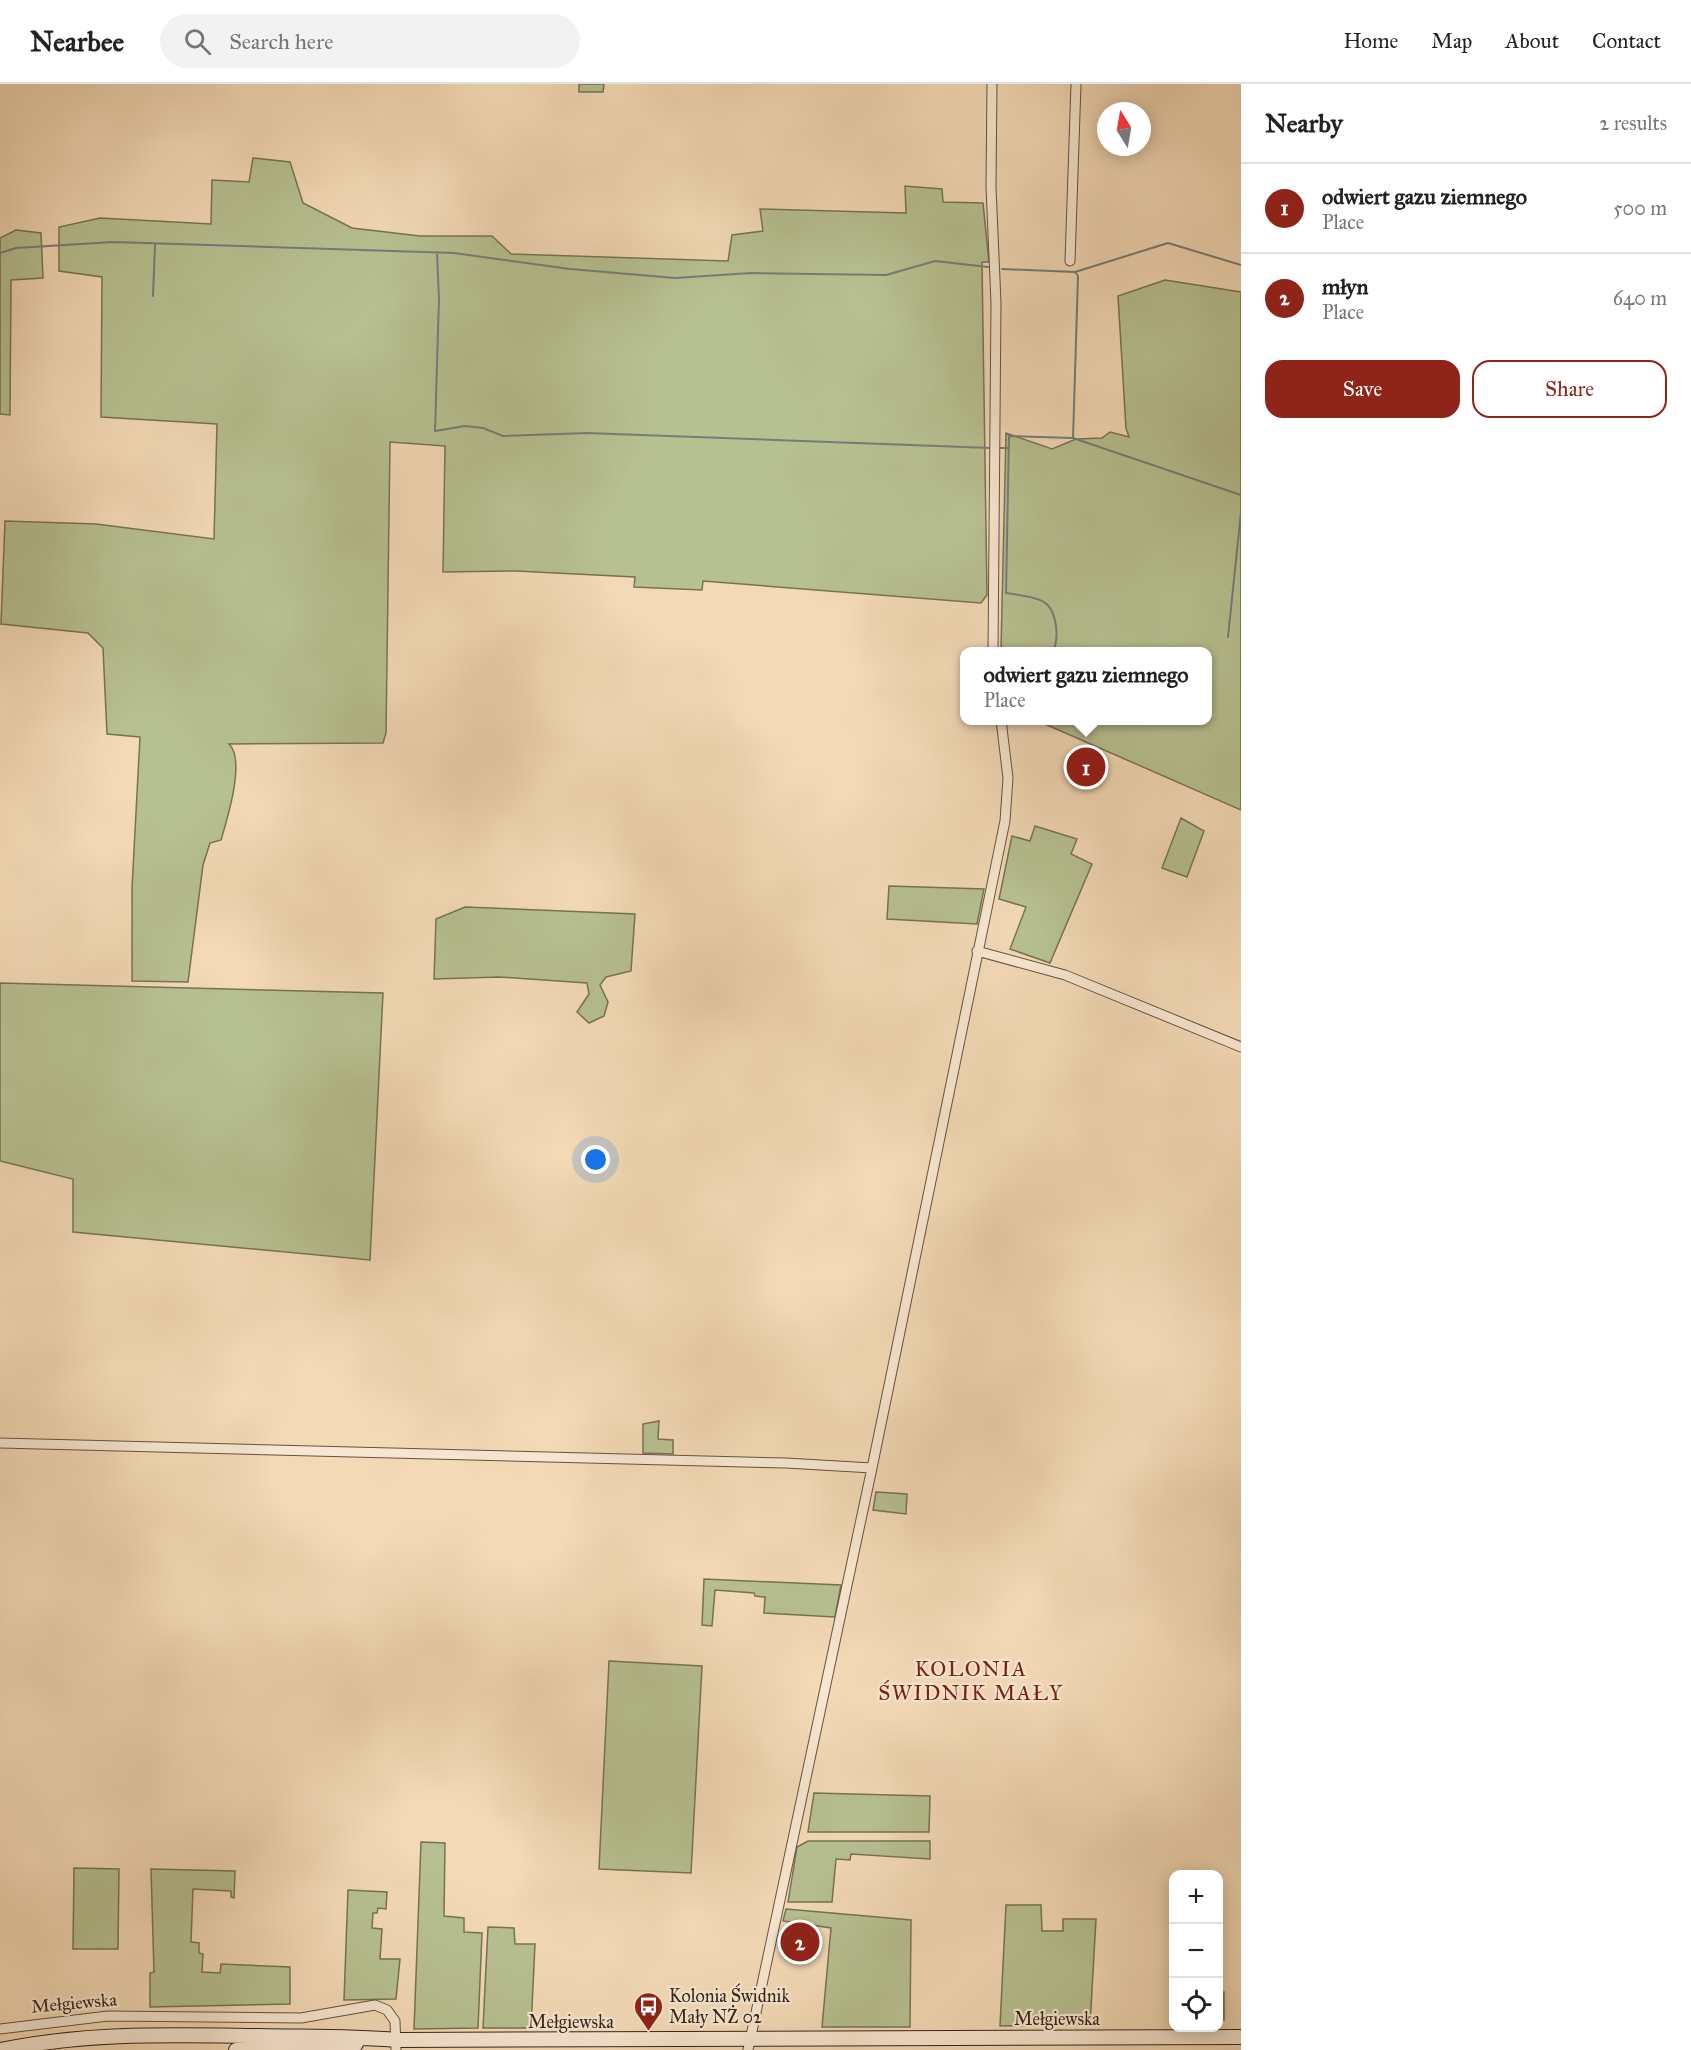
<!DOCTYPE html>
<meta charset="utf-8">
<style>
:root{--surface:#fff;--page:#f2f2f2;--text:#222;--muted:#767676;--line:#e0e0e0;--accent:#8f2418}
body{margin:0;font-family:"IM FELL Great Primer",serif;background:var(--page);color:var(--text)}
.controls{position:absolute;right:18px;bottom:18px;display:grid;overflow:hidden;border-radius:12px;box-shadow:0 3px 15px #0003}
.controls button{width:54px;height:54px;display:grid;place-items:center;padding:0;border:0;border-bottom:2px solid var(--line);background:var(--surface);color:var(--text);font:30px sans-serif}
.compass{position:absolute;left:1097px;top:18px;width:54px;height:54px;border-radius:50%;background:var(--surface);box-shadow:0 3px 15px #0003;rotate:349deg}
.you{position:absolute;left:596px;top:1076px;width:21px;height:21px;margin:-15px;border:4px solid #fff;border-radius:50%;background:#1a73e8;box-shadow:0 0 0 9px #1a73e833}
.badge{display:grid;place-items:center;width:39px;height:39px;border-radius:50%;background:var(--accent);color:#fff;font-size:20px;font-weight:700}
.pin{position:absolute;translate:-50% -50%;border:3px solid #fff;box-shadow:0 2px 6px #0006}
.popup{position:absolute;left:960px;top:563px;width:252px;height:78px;box-sizing:border-box;display:grid;place-content:center;border-radius:12px;background:var(--surface);filter:drop-shadow(0 2px 4px #0005);font-size:20px;white-space:nowrap;color:var(--muted)}
.popup b{font-size:22px;color:var(--text)}
.popup::after{content:'';position:absolute;left:50%;top:100%;margin-left:-12px;border:12px solid transparent;border-top-color:var(--surface)}
.list{margin:0;padding:0;list-style:none}
h2{display:flex;justify-content:space-between;align-items:center;height:78px;margin:0;padding:0 24px;font-size:26px}
h2 small{font-size:20px;font-weight:400;color:var(--muted)}
.list li{display:grid;grid-template-columns:39px 1fr auto;gap:18px;align-items:center;box-sizing:border-box;height:90px;padding:0 24px;border-top:2px solid var(--line)}
.list b{display:block;font-size:22px;white-space:nowrap}
.list p{margin:0;font-size:20px;white-space:nowrap;color:var(--muted)}
.list em{font-size:20px;font-style:normal;color:var(--muted)}
.actions{display:flex;gap:12px;padding:18px 24px}
.actions a{flex:1;padding:14px 0;border:2px solid var(--accent);border-radius:18px;text-align:center;font-size:21px;color:var(--accent)}
.actions .main{background:var(--accent);color:#fff}
.icon{flex:none;width:33px;height:33px;fill:none;stroke:currentColor;stroke-width:2;stroke-linecap:round;stroke-linejoin:round}
.map{position:relative;flex:none;width:1241px;height:1966px;overflow:hidden}
header{display:flex;align-items:center;gap:36px;box-sizing:border-box;height:84px;padding:0 30px;background:var(--surface);border-bottom:2px solid var(--line)}
header strong{font-size:28px}
nav{display:flex;gap:33px;margin-inline-start:auto;font-size:21px}
.search{width:420px;height:54px;background:var(--page);display:flex;align-items:center;gap:15px;box-sizing:border-box;padding:0 21px;border-radius:33px;color:var(--muted);font-size:22px}
main{display:flex}
aside{flex:1;background:var(--surface)}
.map>svg:first-child{display:block}
.green{fill:#b7c091;stroke:#777256;stroke-width:1.5}
.lines{fill:none;stroke-linecap:round;stroke-linejoin:round}
.stream{stroke:#757d78;stroke-width:2}
.minor-casing{stroke:#665141;stroke-width:11}
.secondary-casing{stroke:#37241a;stroke-width:16}
.minor{stroke:#f7e6d0;stroke-width:9}
.secondary{stroke:#f7e6d0;stroke-width:14}
.labels{text-anchor:middle;stroke-width:4.5;stroke-linejoin:round;paint-order:stroke}
.poi-label{font-size:18px;fill:#37241a;stroke:#f7e6d0;text-anchor:start}
.street-label{font-size:18px;fill:#37241a;stroke:#f7e6d0}
.quarter-label{font-size:21px;letter-spacing:1.5px;fill:#7a1f14;stroke:#f7e6d0}
</style>
<header>
<strong>Nearbee</strong>
<div class="search"><svg class="icon" aria-label="search" viewBox="0 0 24 24"><circle cx="10" cy="10" r="6"/><path d="M15 15l6 6"/></svg>Search here</div>
<nav><a>Home</a><a>Map</a><a>About</a><a>Contact</a></nav>
</header>
<main>
<div class="map">
<svg width="1241" height="1966" viewBox="0 0 1241 1966">
<rect width="100%" height="100%" fill="#f3d9b6"/>
<filter id="stains"><feTurbulence type="fractalNoise" baseFrequency=".00333" numOctaves="4"/><feColorMatrix values="0 0 0 0 .2 0 0 0 0 .09 0 0 0 0 .02 0 0 0 .5 -.17"/></filter>
<radialGradient id="worn" r=".72"><stop offset=".6" stop-color="#630" stop-opacity="0"/><stop offset="1" stop-color="#630" stop-opacity=".3"/></radialGradient>
<path class="green" d="M579,0H604L603,8H579Z
M253,74L290,78L303,119L352,144L420,152H492L511,170L728,177L732,151L763,147L760,125L906,129L905,102L942,105L943,118L983,119L989,178H982L987,511L981,519L703,497L702,506L634,503L635,493L516,487L443,488L445,362L390,358L386,649L383,659L229,660C246,676 227,735 221,756L210,759L203,781L188,898L132,897V804L140,653L107,650L103,564L88,549L1,540L5,437L96,440L214,455L217,340L101,333L102,193L59,187V143L100,134L211,140L212,96L249,98Z
M16,146L41,149L43,194L11,196L10,331L0,330V154Z
M1165,196L1241,208V726L1038,637L1208,636V568H1002L1001,565L1006,349L1052,365L1076,355L1102,354L1110,348L1129,353L1126,344L1118,212Z
M1181,734L1204,747L1187,793L1162,784Z
M1035,742L1077,755L1071,770L1092,780L1050,879L1010,865L1026,823L999,815L1012,752L1030,757Z
M889,802L984,805L977,840L887,835Z
M465,823L635,830L631,887L606,893L600,901L608,918L604,932L589,939L577,928L589,910L587,899L499,893L434,895L436,835Z
M0,899L383,909L370,1176L73,1148V1095L0,1077Z
M659,1337L658,1355L673,1356V1370L643,1369V1340Z
M876,1408L907,1410L906,1430L873,1426Z
M704,1495L841,1501L835,1533L764,1529L765,1513L755,1512L754,1509L715,1506L712,1542L702,1541Z
M609,1577L702,1582L691,1789L599,1785Z
M814,1709L930,1712L929,1748H808Z
M808,1757H930V1775L851,1770L850,1776L836,1775L832,1818H788L797,1763Z
M421,1758L445,1759L444,1832L464,1834V1848L482,1849L478,1944L414,1945Z
M74,1784L119,1785L118,1865H73Z
M151,1785L235,1787L234,1814L231,1813V1807L193,1805L191,1858L199,1859V1869L203,1870L202,1888L220,1889L221,1880L290,1883V1920L150,1923V1889L154,1888Z
M348,1806L387,1808L386,1825L378,1824L377,1829H373L372,1844L382,1845L380,1875H400L396,1915L344,1916Z
M1006,1821H1041L1042,1847H1063V1835H1096L1090,1941L1000,1942Z
M786,1825L911,1836L910,1943H822L831,1844L783,1837Z
M488,1843L514,1844L515,1860H535L531,1944H483Z
M1218,1908H1224V1936H1219Z"/>
<g class="lines">
<path class="stream" d="M437,168L439,215L435,347L465,342L483,344L503,352L587,349L991,364
M0,169L16,164L113,158L454,169L570,185L675,194L751,189L886,191L935,177L988,183
M1002,185L1075,188
M153,212L155,161
M1073,354L1078,192L1075,188L1168,159L1241,181
M997,364H1009
M1228,553L1241,428
M1052,568C1060,556 1057,526 1044,518C1034,512 1017,511 1006,509L1009,352L1073,354L1241,411"/>
<defs>
<path id="minor" d="M992,0L991,103L996,219L993,568
M1070,177L1076,0
M977,867L1065,891L1241,963
M0,1359L786,1379L872,1384
M0,1945L108,1932L301,1934L375,1921L387,1926L395,1937L396,1966
M748,1966L872,1384L1005,737L1008,694L1001,636"/>
<path id="secondary" d="M1,1966C88,1948 172,1951 260,1952C306,1953 351,1952 397,1956L1241,1953
M236,1966L356,1960"/>
</defs>
<use href="#minor" class="minor-casing"/>
<use href="#secondary" class="secondary-casing"/>
<use href="#minor" class="minor"/>
<use href="#secondary" class="secondary"/>
</g>
<defs>
<symbol id="bus-pin" viewBox="-11 -11 22 30"><path d="M0 17L-7.5 6A9.5 9.5 0 1 1 7.5 6Z" fill="#8f2418" stroke="#f7e6d0"/><path d="M-5-6H5V4H4V6H2V4H-2V6H-4V4H-5ZM-3.5-4V0h7V-4ZM-3.5 1.2v1.5H-2V1.2ZM2 1.2v1.5H3.5V1.2Z" fill="#fff"/></symbol>
</defs>
<g fill-rule="evenodd">
<use href="#bus-pin" x="632" y="1906" width="33" height="45"/>
</g>
<g class="labels">
<g class="poi-label">
<text x="669" y="1918">Kolonia Świdnik<tspan x="669" dy="21">Mały NŻ 02</tspan></text>
</g>
<g class="street-label">
<text transform="translate(74 1919) rotate(-5)" y="6">Mełgiewska</text>
<text x="1057" y="1941">Mełgiewska</text>
<text x="571" y="1944">Mełgiewska</text>
</g>
<g class="quarter-label">
<text x="971" y="1592">KOLONIA<tspan x="971" dy="24">ŚWIDNIK MAŁY</tspan></text>
</g>
</g>
<rect width="100%" height="100%" filter="url(#stains)"/>
<rect width="100%" height="100%" fill="url(#worn)"/>
</svg>
<div class="controls">
<button>+</button>
<button>−</button>
<button><svg class="icon" aria-label="locate" viewBox="0 0 24 24"><circle cx="12" cy="12" r="6"/><path d="M12 2v4M12 18v4M2 12h4M18 12h4"/></svg></button>
</div>
<svg class="compass" viewBox="-18 -18 36 36"><path d="M0-13l5 13h-10z" fill="#e53935"/><path d="M0 13l5-13h-10z" fill="#767676"/></svg>
<div class="you"></div>
<div class="pin badge" style="left:1086px;top:683px">1</div>
<div class="popup"><b>odwiert gazu ziemnego</b>Place</div>
<div class="pin badge" style="left:800px;top:1858px">2</div>
</div>
<aside>
<h2>Nearby<small>2 results</small></h2>
<ul class="list">
<li><span class="badge">1</span><div><b>odwiert gazu ziemnego</b><p>Place</p></div><em>500 m</em></li>
<li><span class="badge">2</span><div><b>młyn</b><p>Place</p></div><em>640 m</em></li>
</ul>
<div class="actions"><a class="main">Save</a><a>Share</a></div>
</aside>
</main>
